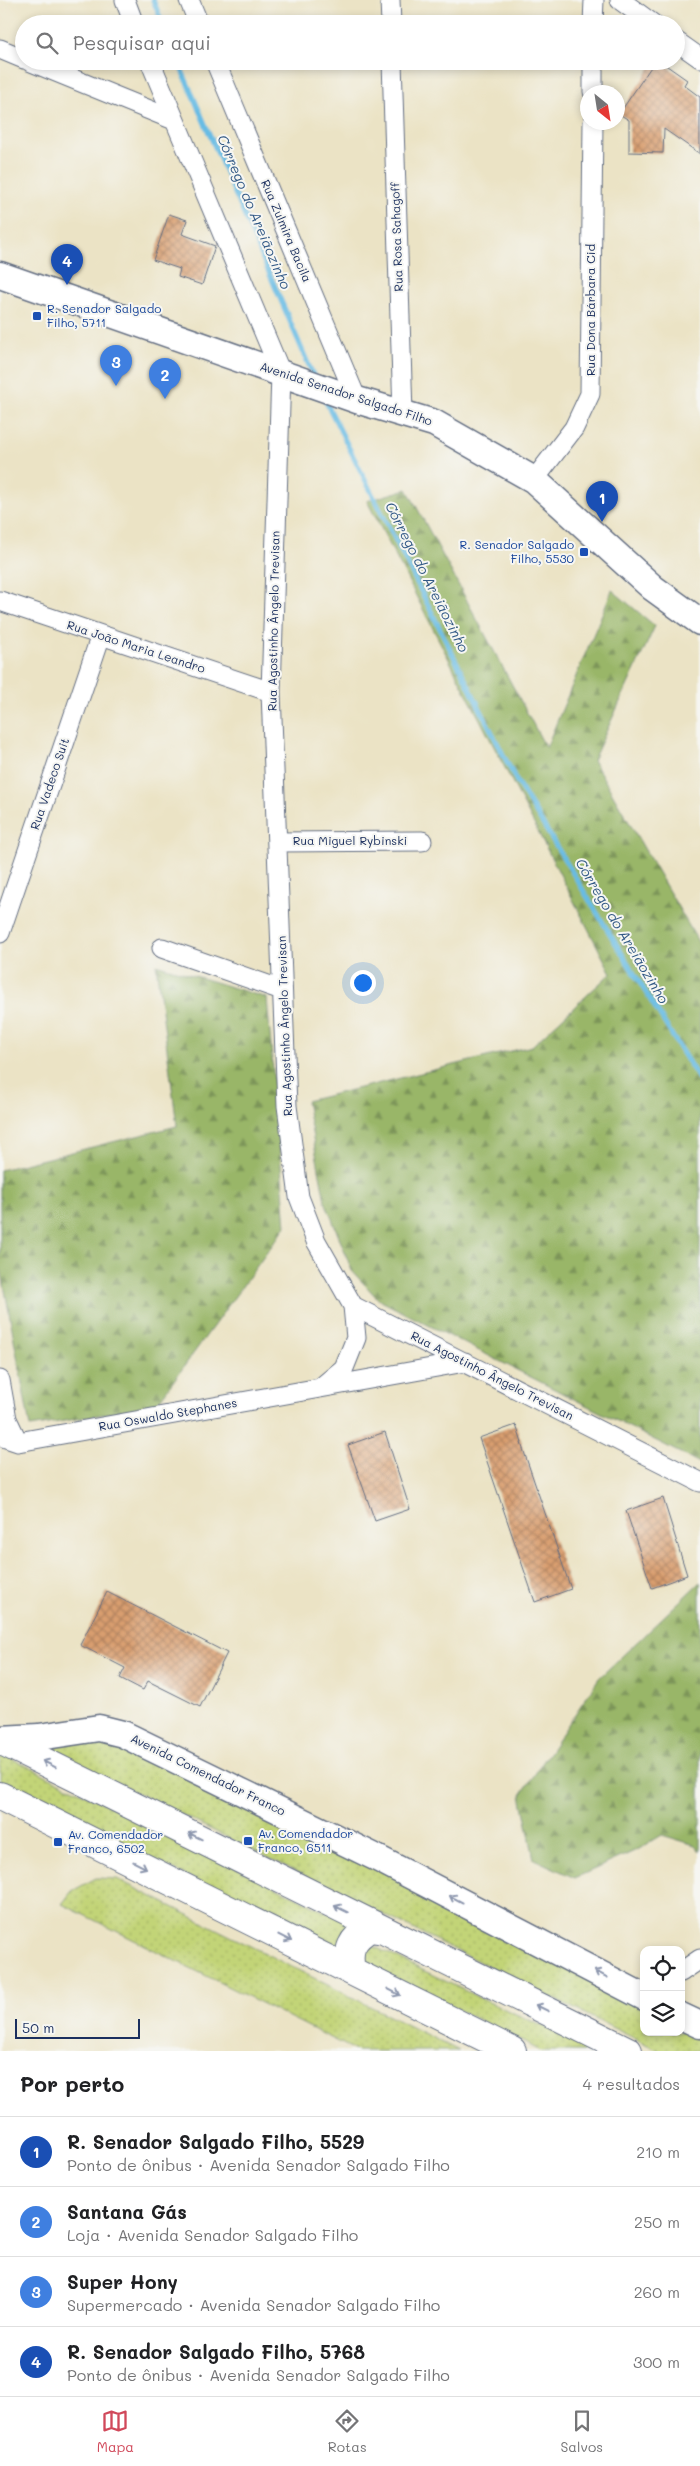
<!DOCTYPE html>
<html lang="pt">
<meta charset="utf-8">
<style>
:root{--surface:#fff;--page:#f6f6f6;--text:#202124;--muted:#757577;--line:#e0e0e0;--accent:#d1495b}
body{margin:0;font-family:Mali,sans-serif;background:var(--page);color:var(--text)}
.controls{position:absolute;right:15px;bottom:15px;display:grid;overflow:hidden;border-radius:10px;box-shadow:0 2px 8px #0003}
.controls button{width:45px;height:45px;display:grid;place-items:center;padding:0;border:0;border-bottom:1px solid var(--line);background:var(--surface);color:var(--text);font:25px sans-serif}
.compass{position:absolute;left:580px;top:85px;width:45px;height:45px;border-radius:50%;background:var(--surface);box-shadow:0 2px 8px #0003;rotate:150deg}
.scale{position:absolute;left:15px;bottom:12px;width:125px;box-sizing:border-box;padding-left:5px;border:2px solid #1b2f5e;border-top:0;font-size:14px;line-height:18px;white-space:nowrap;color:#1b2f5e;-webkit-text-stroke:4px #f6f6f2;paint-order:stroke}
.you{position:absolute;left:362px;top:982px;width:18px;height:18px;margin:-12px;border:4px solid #fff;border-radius:50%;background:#1a73e8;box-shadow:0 0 0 8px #1a73e833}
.badge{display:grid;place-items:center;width:32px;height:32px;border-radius:50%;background:var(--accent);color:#fff;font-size:16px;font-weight:700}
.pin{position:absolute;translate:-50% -41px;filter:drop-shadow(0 1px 2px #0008)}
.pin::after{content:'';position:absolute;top:26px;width:18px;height:15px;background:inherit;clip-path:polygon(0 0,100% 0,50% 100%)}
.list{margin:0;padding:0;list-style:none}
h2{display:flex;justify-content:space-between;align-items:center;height:65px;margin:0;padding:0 20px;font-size:21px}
h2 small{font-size:16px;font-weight:400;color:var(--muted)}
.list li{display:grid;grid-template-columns:32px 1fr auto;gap:15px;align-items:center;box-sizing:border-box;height:70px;padding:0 20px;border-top:1px solid var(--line)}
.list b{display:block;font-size:19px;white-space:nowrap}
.list p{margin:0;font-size:16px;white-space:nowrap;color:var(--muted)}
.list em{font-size:16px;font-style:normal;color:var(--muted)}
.icon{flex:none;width:28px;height:28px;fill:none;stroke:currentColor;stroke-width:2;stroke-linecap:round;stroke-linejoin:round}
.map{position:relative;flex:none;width:700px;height:2051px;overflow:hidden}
.search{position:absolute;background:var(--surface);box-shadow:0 2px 8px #0003;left:15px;right:15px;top:15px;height:55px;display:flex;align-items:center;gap:12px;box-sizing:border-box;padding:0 18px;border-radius:28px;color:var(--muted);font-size:19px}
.sheet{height:345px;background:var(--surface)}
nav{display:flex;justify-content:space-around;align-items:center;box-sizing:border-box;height:70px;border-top:1px solid var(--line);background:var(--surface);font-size:14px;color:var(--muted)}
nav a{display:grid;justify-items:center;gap:2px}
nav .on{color:var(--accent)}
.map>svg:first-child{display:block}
.grass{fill:url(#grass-dots);stroke:#6e826a}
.forest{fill:url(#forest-firs);stroke:#5a7263}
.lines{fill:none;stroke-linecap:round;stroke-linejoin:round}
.stream{stroke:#68bce4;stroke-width:5}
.building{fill:url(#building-cross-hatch)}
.street-casing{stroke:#646e82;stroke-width:21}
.secondary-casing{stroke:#646e82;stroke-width:29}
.highway-casing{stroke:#646e82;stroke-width:30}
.street{stroke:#fff;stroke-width:19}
.secondary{stroke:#fff;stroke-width:26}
.highway{stroke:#fff;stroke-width:28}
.oneway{stroke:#8d97ae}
.transit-dot{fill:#1a4fb4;stroke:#f6f6f2;stroke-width:2}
.labels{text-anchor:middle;stroke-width:4;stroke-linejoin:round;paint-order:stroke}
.street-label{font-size:12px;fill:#1b2f5e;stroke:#f6f6f2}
.transit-label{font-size:12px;fill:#164399;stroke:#f6f6f2;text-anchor:start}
.water-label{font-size:14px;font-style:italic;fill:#325986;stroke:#f6f6f2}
</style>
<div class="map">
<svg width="700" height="2051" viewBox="0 0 700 2051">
<defs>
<pattern id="grass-dots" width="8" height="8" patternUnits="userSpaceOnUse" patternTransform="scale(1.25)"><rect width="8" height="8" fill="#c2d477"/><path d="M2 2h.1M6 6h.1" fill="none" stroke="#a6b669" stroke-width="1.8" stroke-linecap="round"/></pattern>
<pattern id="forest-firs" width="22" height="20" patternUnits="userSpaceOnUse" patternTransform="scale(1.25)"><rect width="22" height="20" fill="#99b668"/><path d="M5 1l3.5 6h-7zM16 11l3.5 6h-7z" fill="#7c9459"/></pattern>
<pattern id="building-cross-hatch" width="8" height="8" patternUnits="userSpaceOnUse" patternTransform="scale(1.25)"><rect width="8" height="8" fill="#d99e6f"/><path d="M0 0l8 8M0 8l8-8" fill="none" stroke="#af815e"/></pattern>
</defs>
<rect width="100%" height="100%" fill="#f6f6f2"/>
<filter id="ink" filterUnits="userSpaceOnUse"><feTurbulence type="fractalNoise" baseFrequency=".02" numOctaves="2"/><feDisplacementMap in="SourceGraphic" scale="10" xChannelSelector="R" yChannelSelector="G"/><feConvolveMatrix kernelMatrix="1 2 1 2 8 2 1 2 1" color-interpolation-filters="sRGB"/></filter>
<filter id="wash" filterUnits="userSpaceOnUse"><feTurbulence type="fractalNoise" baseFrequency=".0096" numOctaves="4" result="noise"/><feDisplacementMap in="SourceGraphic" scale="20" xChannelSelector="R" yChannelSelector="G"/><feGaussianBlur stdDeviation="1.12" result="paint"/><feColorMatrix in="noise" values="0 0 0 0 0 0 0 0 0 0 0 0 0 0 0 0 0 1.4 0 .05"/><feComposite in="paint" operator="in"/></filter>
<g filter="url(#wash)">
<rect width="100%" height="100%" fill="#ebe3c5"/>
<path class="grass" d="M105,1734L644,2000V2032H681V2020L700,2030V2051H660L46,1748Z
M0,1753L356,1926L345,1952L0,1786Z
M96,1878L117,1879L459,2051H357L62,1904L72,1891Z
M371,1945L484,2000L599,2051H541L377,1969L362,1959L363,1950Z"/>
<path class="forest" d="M407,489L546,748L612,590L655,626L593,760L700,945V1463L379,1300L352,1271L325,1201L306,1101L532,1046L611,973L367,501Z
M156,964L267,998L286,1226L156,1405L30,1427L0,1263V1170L177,1126Z
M700,1582V1851L695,1845L662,1835L639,1849L575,1878L534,1859L521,1795L599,1678Z"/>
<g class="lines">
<path class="stream" d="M153,0L163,24
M178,61L313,375
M324,398L517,782L700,1081"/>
</g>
<g id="blocks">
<path class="building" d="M655,61H660L687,80L684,85L700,97V154L664,129L663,153L629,152V120L619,114Z
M169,214L187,220L182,234L215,246L202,285L178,277L180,269L153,260Z
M516,1425L522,1443H521L571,1589L535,1602L479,1438Z
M385,1432L410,1509L375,1521L348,1445Z
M663,1498L687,1575L652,1588L626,1511Z
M107,1592L227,1653L200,1707L148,1681L143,1690L120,1678L125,1668L80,1645Z"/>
</g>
</g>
<g filter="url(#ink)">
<use href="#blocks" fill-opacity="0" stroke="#646e82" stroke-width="1"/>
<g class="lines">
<defs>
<path id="street" d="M125,0L134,24
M189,0L199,24
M390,0L391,24
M620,0L653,24
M593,24L594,0
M676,41L700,58
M0,49L24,59
M29,61L174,120
M150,61L281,373L271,692L287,1106L299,1197L316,1241L353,1306L700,1482
M215,61L357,400
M392,61L403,414
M593,92V61
M534,480L574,428L590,394L593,122
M0,601L271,692
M278,842L422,841
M0,933L101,635
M162,948L282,990
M0,1380L7,1419L18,1442
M320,1388L344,1368L356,1338L353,1306
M0,1436L18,1442L465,1362
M681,1972L700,1959"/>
<path id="secondary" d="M0,275L357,400L434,423L534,480L653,588L700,622
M0,1739L39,1737L99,1728L123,1734L373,1856L644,1997
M681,2016L700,2025"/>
<path id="highway" d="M0,1740L628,2051
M0,1796L512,2051
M351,1970C347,1950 351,1939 370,1928L384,1930"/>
</defs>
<use href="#street" class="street-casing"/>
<use href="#secondary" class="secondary-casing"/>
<use href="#highway" class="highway-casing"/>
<use href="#street" class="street"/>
<use href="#secondary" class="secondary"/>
<use href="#highway" class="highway"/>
</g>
<defs><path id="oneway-shaft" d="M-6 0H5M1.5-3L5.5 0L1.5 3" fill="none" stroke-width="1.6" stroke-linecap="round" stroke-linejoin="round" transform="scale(1.25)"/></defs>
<g class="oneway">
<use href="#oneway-shaft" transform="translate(49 1764) rotate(-154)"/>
<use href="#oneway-shaft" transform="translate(195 1836) rotate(-154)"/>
<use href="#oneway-shaft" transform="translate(140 1865) rotate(27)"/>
<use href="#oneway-shaft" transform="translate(456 1899) rotate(-152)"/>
<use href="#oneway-shaft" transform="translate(341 1909) rotate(-154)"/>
<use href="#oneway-shaft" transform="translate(285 1938) rotate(27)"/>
<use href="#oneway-shaft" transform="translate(601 1974) rotate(-152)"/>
<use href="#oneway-shaft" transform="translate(394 1992) rotate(27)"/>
<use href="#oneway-shaft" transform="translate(542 2008) rotate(-154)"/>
</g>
</g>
<g class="transit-dot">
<rect x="32" y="311" width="10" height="10" rx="2.5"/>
<rect x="579" y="547" width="10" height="10" rx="2.5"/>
<rect x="243" y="1836" width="10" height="10" rx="2.5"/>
<rect x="53" y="1837" width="10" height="10" rx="2.5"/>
</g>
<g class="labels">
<g class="street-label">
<text transform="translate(286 231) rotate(67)" y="4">Rua Zulmira Bacila</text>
<text transform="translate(397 237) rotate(-92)" y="4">Rua Rosa Sahagoff</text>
<text transform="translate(591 310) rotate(-90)" y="4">Rua Dona Bárbara Cid</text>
<text transform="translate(346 394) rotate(18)" y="4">Avenida Senador Salgado Filho</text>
<text transform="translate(274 621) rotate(-89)" y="4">Rua Agostinho Ângelo Trevisan</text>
<text transform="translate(136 647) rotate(18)" y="4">Rua João Maria Leandro</text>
<text transform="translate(50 784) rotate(-71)" y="4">Rua Vadeco Suit</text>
<text x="350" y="845">Rua Miguel Rybinski</text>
<text transform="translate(285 1026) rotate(-92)" y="4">Rua Agostinho Ângelo Trevisan</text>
<text transform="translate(492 1376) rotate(27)" y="4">Rua Agostinho Ângelo Trevisan</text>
<text transform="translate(168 1415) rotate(-10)" y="4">Rua Oswaldo Stephanes</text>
<text transform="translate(208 1775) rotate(26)" y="4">Avenida Comendador Franco</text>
</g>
<g class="transit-label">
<text x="47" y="313">R. Senador Salgado<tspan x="47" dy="14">Filho, 5711</tspan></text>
<text x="574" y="549" text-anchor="end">R. Senador Salgado<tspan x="574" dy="14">Filho, 5530</tspan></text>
<text x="258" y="1838">Av. Comendador<tspan x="258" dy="14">Franco, 6511</tspan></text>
<text x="68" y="1839">Av. Comendador<tspan x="68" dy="14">Franco, 6502</tspan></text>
</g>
<g class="water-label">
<text transform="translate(254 212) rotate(67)" y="5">Córrego do Areiãozinho</text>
<text transform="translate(427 577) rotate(63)" y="5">Córrego do Areiãozinho</text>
<text transform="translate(622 931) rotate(59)" y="5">Córrego do Areiãozinho</text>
</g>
</g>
</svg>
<div class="controls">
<button><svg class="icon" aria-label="locate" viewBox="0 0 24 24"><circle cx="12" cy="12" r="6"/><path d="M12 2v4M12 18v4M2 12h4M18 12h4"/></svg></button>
<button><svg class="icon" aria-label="layers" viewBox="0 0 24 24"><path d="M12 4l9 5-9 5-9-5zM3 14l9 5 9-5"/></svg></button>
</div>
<svg class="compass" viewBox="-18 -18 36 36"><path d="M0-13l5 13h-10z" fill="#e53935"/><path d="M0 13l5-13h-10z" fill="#757577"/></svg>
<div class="scale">50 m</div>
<div class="you"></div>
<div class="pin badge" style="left:602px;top:522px;background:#1a4fb4">1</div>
<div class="pin badge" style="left:165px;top:399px;background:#3f7fe0">2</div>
<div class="pin badge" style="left:116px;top:386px;background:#3f7fe0">3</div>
<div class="pin badge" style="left:67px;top:285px;background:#1a4fb4">4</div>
<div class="search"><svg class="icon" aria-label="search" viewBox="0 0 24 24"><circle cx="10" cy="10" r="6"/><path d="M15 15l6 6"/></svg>Pesquisar aqui</div>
</div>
<section class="sheet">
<h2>Por perto<small>4 resultados</small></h2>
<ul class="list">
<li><span class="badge" style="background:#1a4fb4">1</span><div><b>R. Senador Salgado Filho, 5529</b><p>Ponto de ônibus · Avenida Senador Salgado Filho</p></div><em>210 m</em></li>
<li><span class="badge" style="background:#3f7fe0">2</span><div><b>Santana Gás</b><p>Loja · Avenida Senador Salgado Filho</p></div><em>250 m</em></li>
<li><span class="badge" style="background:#3f7fe0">3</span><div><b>Super Hony</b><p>Supermercado · Avenida Senador Salgado Filho</p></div><em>260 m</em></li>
<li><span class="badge" style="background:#1a4fb4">4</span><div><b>R. Senador Salgado Filho, 5768</b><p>Ponto de ônibus · Avenida Senador Salgado Filho</p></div><em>300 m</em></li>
</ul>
</section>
<nav>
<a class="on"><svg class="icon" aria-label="map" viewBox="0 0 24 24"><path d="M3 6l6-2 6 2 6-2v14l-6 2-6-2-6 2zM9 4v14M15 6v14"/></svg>Mapa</a>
<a><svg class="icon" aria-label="directions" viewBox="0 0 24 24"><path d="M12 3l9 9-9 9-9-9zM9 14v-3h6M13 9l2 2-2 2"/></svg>Rotas</a>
<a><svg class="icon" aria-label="saved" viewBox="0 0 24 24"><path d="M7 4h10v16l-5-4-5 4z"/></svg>Salvos</a>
</nav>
